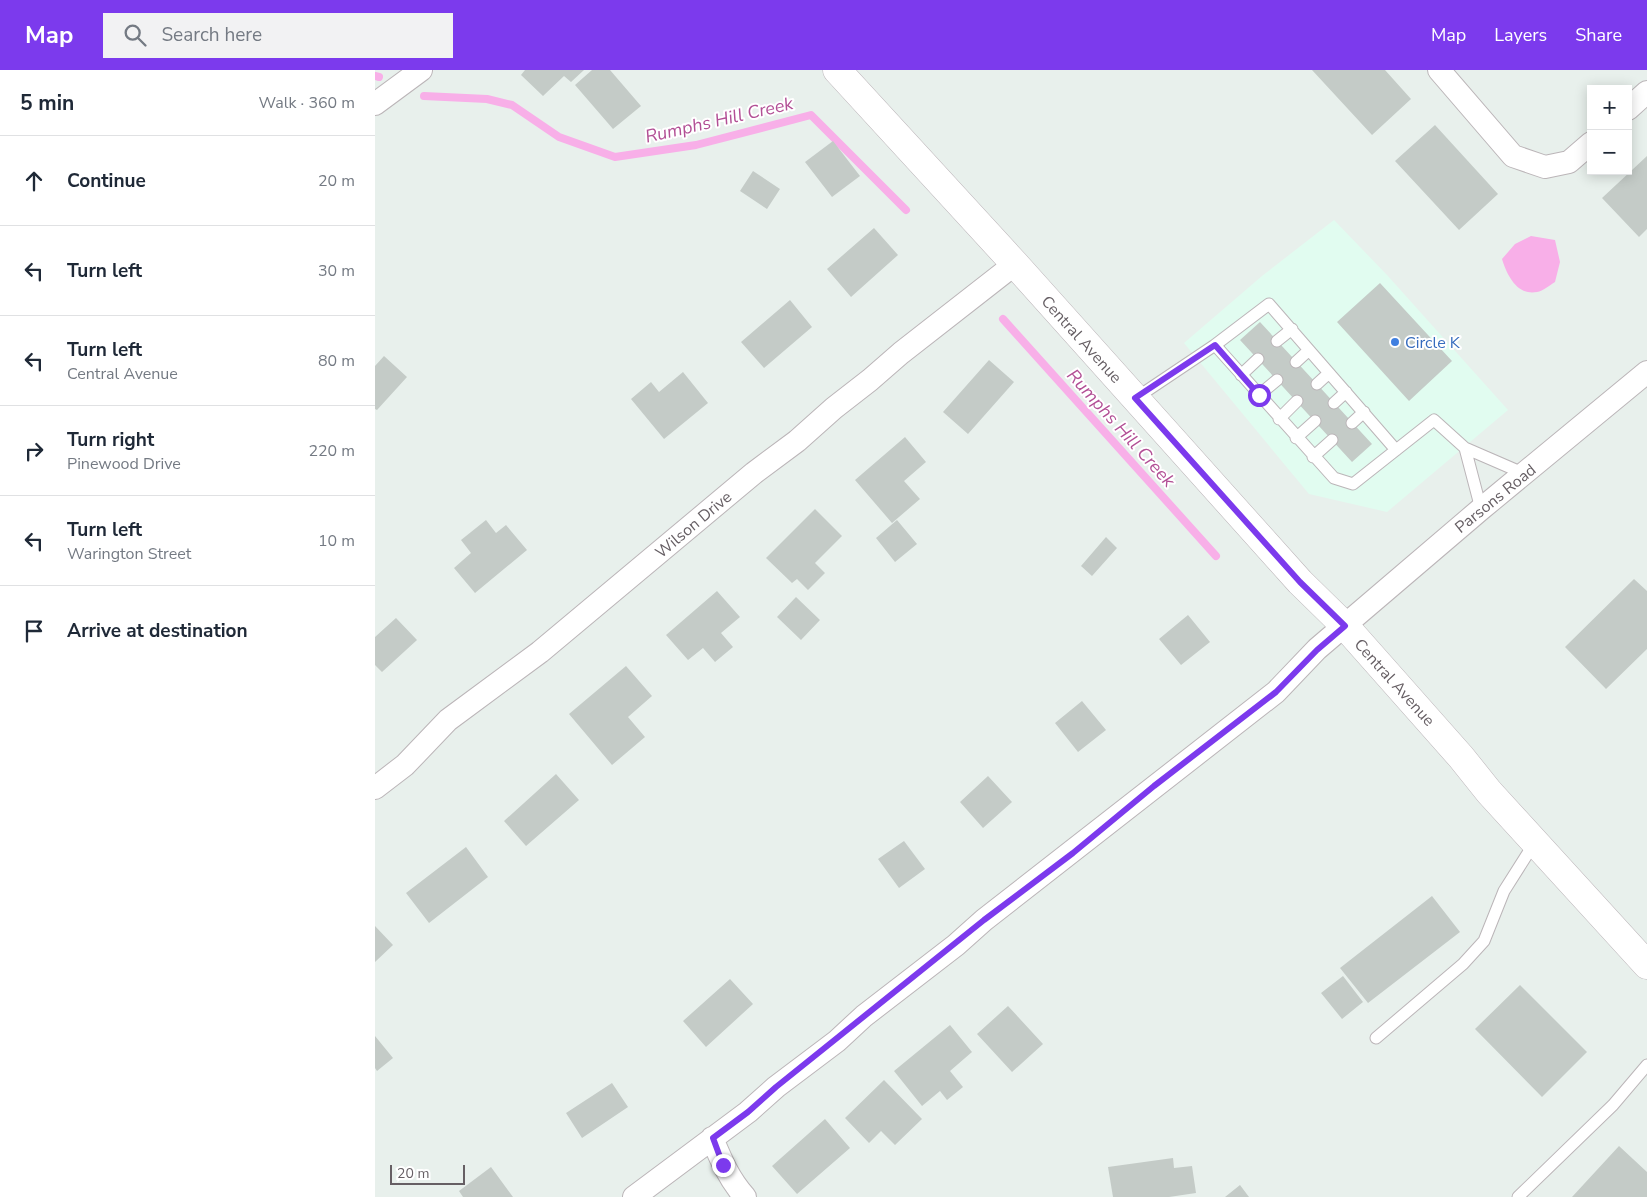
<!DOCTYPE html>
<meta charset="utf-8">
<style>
:root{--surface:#fff;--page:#f2f2f3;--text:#1f2937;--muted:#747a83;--line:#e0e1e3;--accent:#7c3aed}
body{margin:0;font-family:"Nunito Sans",sans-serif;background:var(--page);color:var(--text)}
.controls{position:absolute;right:15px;top:15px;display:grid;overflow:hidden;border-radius:0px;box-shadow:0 2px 12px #0003}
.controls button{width:45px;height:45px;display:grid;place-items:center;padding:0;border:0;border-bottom:1px solid var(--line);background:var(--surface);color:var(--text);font:25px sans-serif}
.scale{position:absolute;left:15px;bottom:12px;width:75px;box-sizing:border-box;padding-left:5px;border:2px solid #665f64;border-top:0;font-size:14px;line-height:18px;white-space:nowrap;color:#665f64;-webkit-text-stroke:4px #fff;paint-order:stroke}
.stop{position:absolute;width:15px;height:15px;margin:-11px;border:4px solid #7c3aed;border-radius:50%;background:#fff}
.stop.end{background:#7c3aed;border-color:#fff;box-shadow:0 1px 5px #0008}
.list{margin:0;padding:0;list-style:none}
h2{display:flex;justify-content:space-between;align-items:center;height:65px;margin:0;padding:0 20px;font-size:21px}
h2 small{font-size:16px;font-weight:400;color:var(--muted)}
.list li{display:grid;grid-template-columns:32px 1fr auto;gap:15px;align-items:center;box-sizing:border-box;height:90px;padding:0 20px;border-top:1px solid var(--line)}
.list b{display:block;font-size:19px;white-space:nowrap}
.list p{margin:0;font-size:16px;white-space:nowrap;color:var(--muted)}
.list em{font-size:16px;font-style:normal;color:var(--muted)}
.icon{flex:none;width:28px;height:28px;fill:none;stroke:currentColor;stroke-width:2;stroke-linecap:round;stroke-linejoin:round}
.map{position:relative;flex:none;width:1272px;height:1127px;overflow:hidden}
header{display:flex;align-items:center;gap:30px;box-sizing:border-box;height:70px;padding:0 25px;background:var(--accent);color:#fff}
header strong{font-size:24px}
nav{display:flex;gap:28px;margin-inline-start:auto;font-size:18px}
.search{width:350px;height:45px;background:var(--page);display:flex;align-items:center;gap:12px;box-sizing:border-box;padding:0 18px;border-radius:0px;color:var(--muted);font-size:19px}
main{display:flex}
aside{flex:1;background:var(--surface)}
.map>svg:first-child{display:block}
.commercial{fill:#e1fcf0}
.water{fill:#f8afe8}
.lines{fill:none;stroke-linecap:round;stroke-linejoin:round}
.stream{stroke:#f8afe8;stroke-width:8}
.building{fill:#c4cbc7}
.lane-casing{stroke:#bbb5b8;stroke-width:13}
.street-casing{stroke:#bbb5b8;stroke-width:24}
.secondary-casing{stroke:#bbb4b8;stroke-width:29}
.lane{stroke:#fff;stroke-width:11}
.street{stroke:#fff;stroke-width:22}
.secondary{stroke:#fff;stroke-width:28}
.route{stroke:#7c3aed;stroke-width:6}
.shop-dot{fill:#3f7fe0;stroke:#fff;stroke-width:2}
.labels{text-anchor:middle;stroke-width:4;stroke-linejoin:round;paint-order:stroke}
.street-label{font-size:16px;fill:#665f64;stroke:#fff}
.shop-label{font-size:16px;fill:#366cbe;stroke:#fff;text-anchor:start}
.water-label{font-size:18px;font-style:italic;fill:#b24f95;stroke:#fff}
</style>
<header>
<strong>Map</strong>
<div class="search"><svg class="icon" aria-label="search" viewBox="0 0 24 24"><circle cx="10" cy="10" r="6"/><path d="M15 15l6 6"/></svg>Search here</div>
<nav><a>Map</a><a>Layers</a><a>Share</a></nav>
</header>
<main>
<aside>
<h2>5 min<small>Walk · 360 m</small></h2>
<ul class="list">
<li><svg class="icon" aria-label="ahead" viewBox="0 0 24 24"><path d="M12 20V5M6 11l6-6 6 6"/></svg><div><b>Continue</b></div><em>20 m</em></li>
<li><svg class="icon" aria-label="left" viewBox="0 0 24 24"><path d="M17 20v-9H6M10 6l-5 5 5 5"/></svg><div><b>Turn left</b></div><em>30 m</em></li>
<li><svg class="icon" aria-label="left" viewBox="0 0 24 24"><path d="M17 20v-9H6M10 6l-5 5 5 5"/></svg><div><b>Turn left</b><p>Central Avenue</p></div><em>80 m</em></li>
<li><svg class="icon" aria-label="right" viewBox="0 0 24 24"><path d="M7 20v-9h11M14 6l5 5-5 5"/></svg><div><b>Turn right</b><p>Pinewood Drive</p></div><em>220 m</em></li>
<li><svg class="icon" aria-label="left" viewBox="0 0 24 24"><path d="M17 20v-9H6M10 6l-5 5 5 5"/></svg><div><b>Turn left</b><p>Warington Street</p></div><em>10 m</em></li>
<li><svg class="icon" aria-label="arrive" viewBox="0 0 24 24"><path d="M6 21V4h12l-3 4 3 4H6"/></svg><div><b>Arrive at destination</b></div></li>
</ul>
</aside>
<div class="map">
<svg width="1272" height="1127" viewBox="0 0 1272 1127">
<rect width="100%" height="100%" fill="#e8f0ec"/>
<path class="commercial" d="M959,150L1012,205L1133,340L1012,442L934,424L809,273L887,206Z"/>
<path class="water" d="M1156,166L1180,170L1185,192L1180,212C1175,215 1168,221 1162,222C1142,226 1132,205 1127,189L1140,174Z"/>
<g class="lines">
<path class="stream" d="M0,6L4,7
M49,26L112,29L137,35L184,67L240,87L321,75L436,45L531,140
M628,249L841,486"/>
</g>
<path class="building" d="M150,0H209L196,12L189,6L168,26L146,5Z
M217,0H235L266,36L238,59L200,15Z
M937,0H1010L1036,29L997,65Z
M1060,55L1123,124L1084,160L1020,91Z
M458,71L485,106L457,127L430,92Z
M1272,86V159L1264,167L1227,128Z
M378,101L405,119L392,139L365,121Z
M499,158L523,185L476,227L452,199Z
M1005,213L1077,291L1034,331L962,252Z
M415,230L437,257L389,298L366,272Z
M885,252L997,374L977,392L865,270Z
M9,286L32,307L2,340L0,339V296Z
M614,290L639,312L593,364L568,342Z
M308,302L333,333L289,369L256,329L276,312L284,322Z
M530,367L551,392L529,411L545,429L517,453L480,410Z
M440,439L467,466L440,493L450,503L433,520L422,509L417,513L391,488Z
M111,450L121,463L131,455L152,480L100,523L79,498L96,483L86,470Z
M522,450L542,474L520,492L501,468Z
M731,467L742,478L717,506L706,496Z
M1259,509L1272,521V579L1231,619L1190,577Z
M342,521L365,547L346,563L358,577L340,592L328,578L313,590L291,565Z
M421,527L445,550L426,570L402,547Z
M813,545L835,572L806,595L784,569Z
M21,548L42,570L7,602L0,595V567Z
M251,596L277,626L253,647L270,667L237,695L194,644Z
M707,631L731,660L703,682L680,653Z
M181,704L204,730L151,776L129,751Z
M613,706L637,732L608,758L585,732Z
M529,771L550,799L524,818L503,789Z
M91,777L113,807L54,853L31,823Z
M1057,826L1085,862L993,933L965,898Z
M0,856L18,875L0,892Z
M968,906L988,932L967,949L946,923Z
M355,909L378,934L331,977L308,951Z
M1145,915L1212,982L1167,1027L1100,959Z
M633,936L668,974L637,1002L602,964Z
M575,955L597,982L575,1001L588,1017L572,1030L565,1021L547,1036L519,1001Z
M0,966L18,988L2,1001L0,998Z
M509,1010L547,1049L520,1075L506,1061L494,1073L470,1048Z
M237,1013L253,1037L207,1068L191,1043Z
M450,1049L475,1078L422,1124L397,1096Z
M1244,1076L1272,1102V1127H1197Z
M798,1088L799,1098L817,1096L821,1123L794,1127H738L733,1097Z
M116,1097L138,1127H88L84,1121Z
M865,1115L874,1127H850Z"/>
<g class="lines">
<defs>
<path id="lane" d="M902,271L917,259
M840,275L894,234L1021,380
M921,292L934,280
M866,305L883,289
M942,314L954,303
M884,325L902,310
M761,328L840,275L959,408L978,414L1059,350L1090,378L1150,404
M959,333L971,322
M904,349L922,331
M977,353L989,342
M921,368L940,351
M1090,378L1106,439
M938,387L957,370
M1001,968L1088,894L1109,871L1129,821L1160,772
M1143,1127L1238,1035L1272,995"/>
<path id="street" d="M1064,0L1138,86L1170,97L1194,92L1216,73
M0,34L46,0
M1253,39L1272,22
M0,718L30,695L73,650L165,582L379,403L422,371L459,338L495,310L526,283L640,194
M337,1068C346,1090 354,1109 370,1127
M259,1127L373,1042L401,1017L462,971L489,946L581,875L609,850L901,622L942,579L1106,439L1272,302"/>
<path id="secondary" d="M462,0L640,194L925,512L970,556L1086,687L1114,722L1272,895"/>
</defs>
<use href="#lane" class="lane-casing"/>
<use href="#street" class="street-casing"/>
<use href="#secondary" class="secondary-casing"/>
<use href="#lane" class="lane"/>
<use href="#street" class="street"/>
<use href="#secondary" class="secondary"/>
</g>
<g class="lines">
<path class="route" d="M348,1095L338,1068L373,1042L401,1017L609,850L698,783L779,716L901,622L942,580L970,556L925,512L760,328L840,275L884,325"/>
</g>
<circle class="shop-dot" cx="1020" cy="272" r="5"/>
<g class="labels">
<g class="street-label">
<text transform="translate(707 269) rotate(48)" y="6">Central Avenue</text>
<text transform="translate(1120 428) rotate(-39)" y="6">Parsons Road</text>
<text transform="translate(318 454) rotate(-40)" y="6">Wilson Drive</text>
<text transform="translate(1020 612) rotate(48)" y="6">Central Avenue</text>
</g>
<g class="shop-label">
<text x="1030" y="278">Circle K</text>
</g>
<g class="water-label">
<text transform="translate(344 50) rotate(-13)" y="6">Rumphs Hill Creek</text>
<text transform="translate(746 358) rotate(48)" y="6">Rumphs Hill Creek</text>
</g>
</g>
</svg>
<div class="controls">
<button>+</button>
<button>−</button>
</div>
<div class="scale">20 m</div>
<div class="stop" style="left:884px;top:325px"></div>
<div class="stop end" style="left:348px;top:1095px"></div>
</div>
</main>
